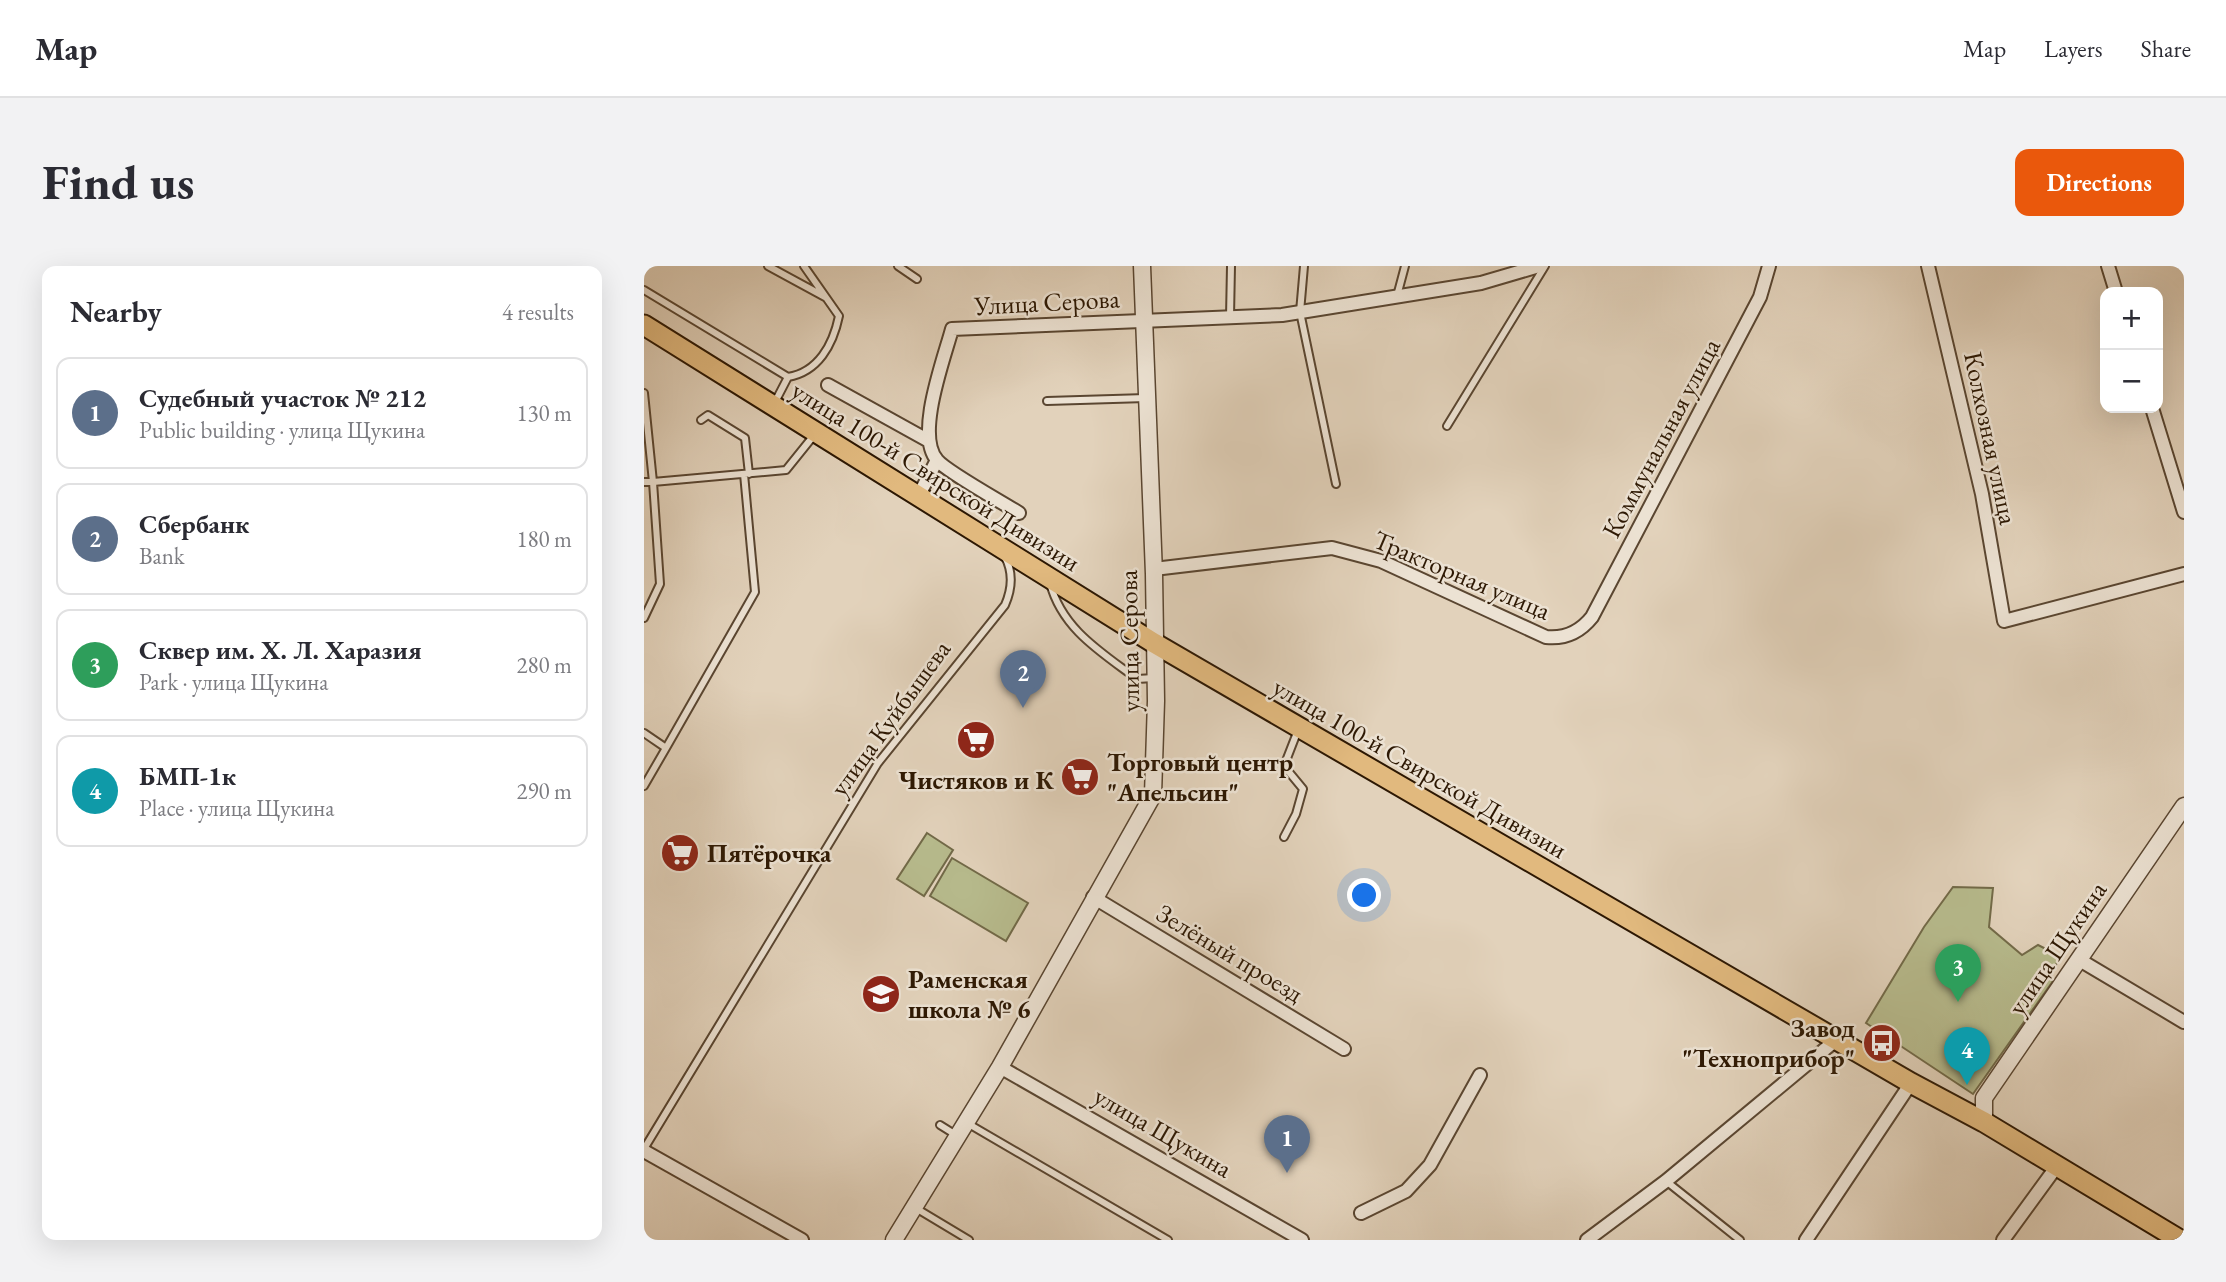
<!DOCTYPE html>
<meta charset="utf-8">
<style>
:root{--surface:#fff;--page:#f2f2f3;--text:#2b2b33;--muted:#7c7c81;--line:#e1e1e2;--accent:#ea580c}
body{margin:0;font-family:"EB Garamond",serif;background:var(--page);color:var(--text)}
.controls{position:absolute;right:21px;top:21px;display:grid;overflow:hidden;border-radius:14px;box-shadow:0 7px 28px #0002}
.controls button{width:63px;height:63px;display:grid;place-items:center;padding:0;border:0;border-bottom:2px solid var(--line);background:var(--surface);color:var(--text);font:35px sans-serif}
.you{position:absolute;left:721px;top:630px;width:24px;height:24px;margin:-18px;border:5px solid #fff;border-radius:50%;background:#1a73e8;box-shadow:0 0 0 10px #1a73e833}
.badge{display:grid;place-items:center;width:46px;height:46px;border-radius:50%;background:var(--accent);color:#fff;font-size:23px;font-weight:700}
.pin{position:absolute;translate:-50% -58px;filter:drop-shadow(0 2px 4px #0008)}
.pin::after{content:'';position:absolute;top:37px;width:24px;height:21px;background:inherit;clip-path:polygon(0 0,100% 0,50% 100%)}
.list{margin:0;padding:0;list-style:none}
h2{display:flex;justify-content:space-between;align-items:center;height:91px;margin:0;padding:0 28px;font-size:30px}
h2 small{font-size:23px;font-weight:400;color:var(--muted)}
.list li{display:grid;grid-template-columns:46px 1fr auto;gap:21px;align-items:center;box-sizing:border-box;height:112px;margin:0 14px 14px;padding:0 14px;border:2px solid var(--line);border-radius:14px}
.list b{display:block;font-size:26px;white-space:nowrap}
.list p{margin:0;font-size:23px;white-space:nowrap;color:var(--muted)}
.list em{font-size:23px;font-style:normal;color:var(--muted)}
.map{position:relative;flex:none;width:1540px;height:974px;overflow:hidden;border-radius:14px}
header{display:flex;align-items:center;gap:42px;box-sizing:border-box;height:98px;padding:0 35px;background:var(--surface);border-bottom:2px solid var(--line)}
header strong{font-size:33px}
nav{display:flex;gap:38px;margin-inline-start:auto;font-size:24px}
.intro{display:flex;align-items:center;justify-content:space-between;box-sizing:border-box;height:168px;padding:0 42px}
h1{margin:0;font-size:49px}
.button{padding:18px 32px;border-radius:14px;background:var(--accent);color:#fff;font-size:24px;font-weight:700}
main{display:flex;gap:42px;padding:0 42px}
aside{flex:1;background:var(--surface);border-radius:14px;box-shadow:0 7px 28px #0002}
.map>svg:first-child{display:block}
.green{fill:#b7bb8d;stroke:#726a48;stroke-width:2}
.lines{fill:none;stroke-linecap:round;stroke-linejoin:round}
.service-casing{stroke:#5a4631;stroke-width:10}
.minor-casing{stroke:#5a4631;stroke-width:16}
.tertiary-casing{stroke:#5a4631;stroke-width:19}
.primary-casing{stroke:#2d1803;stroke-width:23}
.service{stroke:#ece2d3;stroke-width:6}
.minor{stroke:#ece2d3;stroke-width:12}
.tertiary{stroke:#ece2d3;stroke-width:16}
.primary{stroke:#e1b97e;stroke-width:19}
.labels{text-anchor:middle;stroke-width:5;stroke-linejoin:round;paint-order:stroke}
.street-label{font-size:26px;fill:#2d1803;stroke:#ece2d3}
.poi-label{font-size:26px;font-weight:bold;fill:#2d1803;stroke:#ece2d3;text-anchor:start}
</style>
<header>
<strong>Map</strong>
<nav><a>Map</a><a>Layers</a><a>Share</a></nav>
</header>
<div class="intro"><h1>Find us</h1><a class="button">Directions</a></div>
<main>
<aside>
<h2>Nearby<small>4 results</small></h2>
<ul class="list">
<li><span class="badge" style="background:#5c6f8a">1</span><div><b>Судебный участок № 212</b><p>Public building · улица Щукина</p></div><em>130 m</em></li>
<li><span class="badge" style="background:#5c6f8a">2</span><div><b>Сбербанк</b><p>Bank</p></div><em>180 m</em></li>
<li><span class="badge" style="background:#2e9e5b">3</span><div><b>Сквер им. Х. Л. Харазия</b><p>Park · улица Щукина</p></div><em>280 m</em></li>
<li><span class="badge" style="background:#0f9aa8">4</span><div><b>БМП-1к</b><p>Place · улица Щукина</p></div><em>290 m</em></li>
</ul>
</aside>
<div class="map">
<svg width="1540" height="974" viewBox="0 0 1540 974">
<rect width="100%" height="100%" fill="#e2d2bb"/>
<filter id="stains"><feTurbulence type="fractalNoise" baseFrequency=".00286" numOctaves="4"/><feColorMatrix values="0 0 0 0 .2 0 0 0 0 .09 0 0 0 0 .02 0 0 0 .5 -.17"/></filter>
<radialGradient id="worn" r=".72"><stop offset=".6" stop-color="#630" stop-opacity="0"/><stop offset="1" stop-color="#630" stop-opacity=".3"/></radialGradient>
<path class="green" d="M283,567L309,584L280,630L253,613Z
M308,592L384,637L362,675L286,630Z
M1309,621L1349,622L1345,661L1378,689L1394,679L1416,690L1406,712L1409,715L1329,828L1222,757L1280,661Z"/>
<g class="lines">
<defs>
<path id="service" d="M124,0L181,31
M254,0L273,13
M660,0L656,46L692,218
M0,24L144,111
M753,30L761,0
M586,51L587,0
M0,127L9,216L142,204L171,168
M403,135L502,132
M130,138L144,111C174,106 189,79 195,50L160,0
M57,154L64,149L101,172L105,208
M803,160L901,0
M0,216H9L16,318L0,352
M406,317C418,363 457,386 493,413L510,412
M0,467L22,482L0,520
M22,482L111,326L100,208
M640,571L652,548L659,523L640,500L654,464
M323,857L524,974
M296,859L312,869
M0,883L234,497L361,339C368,323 369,306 361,291
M1022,915L1096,974
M270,941L325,974"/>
<path id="minor" d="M1284,0L1338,228L1360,355L1540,308
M1464,0L1472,26
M184,119L285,175
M1508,142L1540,246
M274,231L293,194
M375,247C358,236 303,206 293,194C271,169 300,93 308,63L638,49L837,17L895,0
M510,303L688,282L737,295L902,371C921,373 936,366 948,351L1116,31L1125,0
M449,631L700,783
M1434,693L1540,756
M356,801L658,974
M0,885L158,974
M717,947L762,925L786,899L836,809
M943,974L1022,915L1192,774
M1162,974L1267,817
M1359,974L1413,900"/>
<path id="tertiary" d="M1340,856V832L1540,540
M250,974L356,801L509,529L512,435L510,308L498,0"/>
<path id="primary" d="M0,59L510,377L1267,817L1340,856L1536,974"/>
</defs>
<use href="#service" class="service-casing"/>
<use href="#minor" class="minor-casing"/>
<use href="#tertiary" class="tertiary-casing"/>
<use href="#primary" class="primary-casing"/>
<use href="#service" class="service"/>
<use href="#minor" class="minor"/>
<use href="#tertiary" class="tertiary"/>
<use href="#primary" class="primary"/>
</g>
<defs>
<symbol id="supermarket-disc" viewBox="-11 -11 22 22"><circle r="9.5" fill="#8f2418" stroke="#ece2d3"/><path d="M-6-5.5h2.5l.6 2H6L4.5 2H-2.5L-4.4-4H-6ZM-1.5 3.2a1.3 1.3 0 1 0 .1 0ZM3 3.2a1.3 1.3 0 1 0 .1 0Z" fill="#fff"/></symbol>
<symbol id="school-disc" viewBox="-11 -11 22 22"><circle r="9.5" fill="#8f2418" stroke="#ece2d3"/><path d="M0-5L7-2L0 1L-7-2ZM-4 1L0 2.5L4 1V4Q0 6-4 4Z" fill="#fff"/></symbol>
<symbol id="bus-disc" viewBox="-11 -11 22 22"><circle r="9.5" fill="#8f2418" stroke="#ece2d3"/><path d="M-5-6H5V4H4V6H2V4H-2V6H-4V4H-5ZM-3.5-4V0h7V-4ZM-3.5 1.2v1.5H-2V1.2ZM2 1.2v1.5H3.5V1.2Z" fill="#fff"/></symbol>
</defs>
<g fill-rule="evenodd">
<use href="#supermarket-disc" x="310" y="452" width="44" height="44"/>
<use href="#supermarket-disc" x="414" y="489" width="44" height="44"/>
<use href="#supermarket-disc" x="14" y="565" width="44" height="44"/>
<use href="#school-disc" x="215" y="706" width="44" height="44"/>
<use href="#bus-disc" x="1216" y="755" width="44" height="44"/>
</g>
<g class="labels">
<g class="street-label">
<text transform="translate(403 36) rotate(-3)" y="9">Улица Серова</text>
<text transform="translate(1017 172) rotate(-62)" y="9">Коммунальная улица</text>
<text transform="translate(1347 172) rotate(78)" y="9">Колхозная улица</text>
<text transform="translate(292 210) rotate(32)" y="9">улица 100-й Свирской Дивизии</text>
<text transform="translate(818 309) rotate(23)" y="9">Тракторная улица</text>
<text transform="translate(485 375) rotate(-91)" y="9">улица Серова</text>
<text transform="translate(246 452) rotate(-54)" y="9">улица Куйбышева</text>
<text transform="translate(776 502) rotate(30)" y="9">улица 100-й Свирской Дивизии</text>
<text transform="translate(1413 682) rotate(-56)" y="9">улица Щукина</text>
<text transform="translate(586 687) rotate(31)" y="9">Зелёный проезд</text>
<text transform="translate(519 866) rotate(30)" y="9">улица Щукина</text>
</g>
<g class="poi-label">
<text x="463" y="505">Торговый центр<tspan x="463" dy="30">"Апельсин"</tspan></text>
<text x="332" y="523" text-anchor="middle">Чистяков и К</text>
<text x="63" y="596">Пятёрочка</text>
<text x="264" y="722">Раменская<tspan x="264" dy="30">школа № 6</tspan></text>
<text x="1211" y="771" text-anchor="end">Завод<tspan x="1211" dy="30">"Техноприбор"</tspan></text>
</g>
</g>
<rect width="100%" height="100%" filter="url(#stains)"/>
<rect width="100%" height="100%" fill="url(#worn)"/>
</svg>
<div class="controls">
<button>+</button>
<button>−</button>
</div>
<div class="you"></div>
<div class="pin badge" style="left:643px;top:907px;background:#5c6f8a">1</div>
<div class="pin badge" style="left:379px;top:442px;background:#5c6f8a">2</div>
<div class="pin badge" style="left:1314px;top:736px;background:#2e9e5b">3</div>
<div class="pin badge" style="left:1323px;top:819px;background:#0f9aa8">4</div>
</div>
</main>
